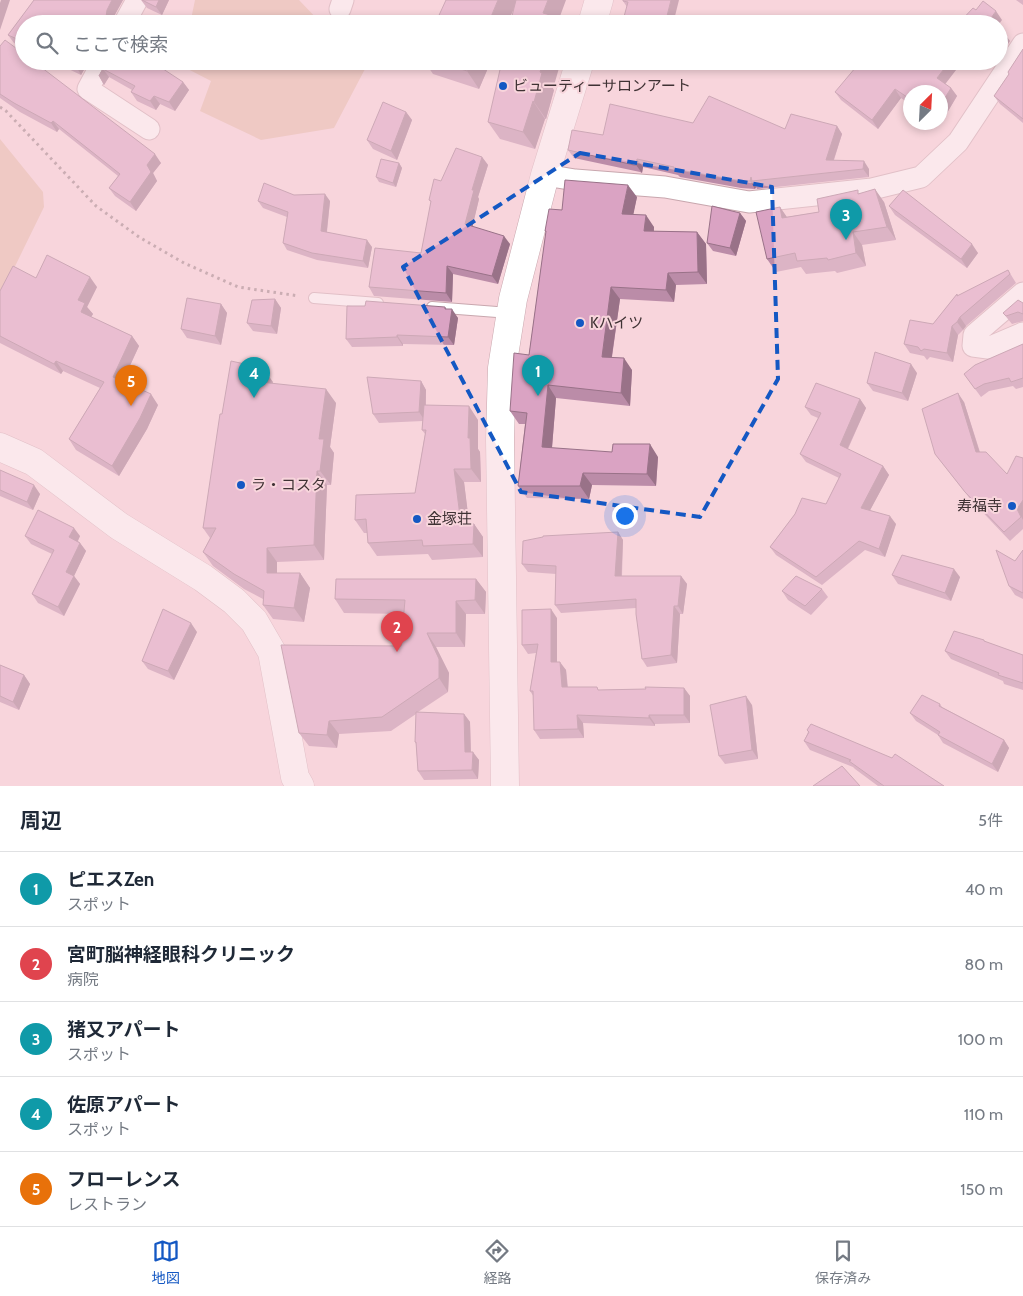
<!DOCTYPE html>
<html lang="ja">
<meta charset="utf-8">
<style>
:root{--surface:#fff;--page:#f2f2f3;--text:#1f2937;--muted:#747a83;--line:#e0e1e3;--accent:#1458c3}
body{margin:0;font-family:Cabin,"Noto Sans JP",sans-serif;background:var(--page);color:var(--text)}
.compass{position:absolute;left:903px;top:85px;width:45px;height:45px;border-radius:50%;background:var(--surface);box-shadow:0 2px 8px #0003;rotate:24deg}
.you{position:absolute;left:624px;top:515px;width:18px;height:18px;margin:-12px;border:4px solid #fff;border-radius:50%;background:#1a73e8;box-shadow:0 0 0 8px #1a73e833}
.badge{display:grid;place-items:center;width:32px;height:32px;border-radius:50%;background:var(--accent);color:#fff;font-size:16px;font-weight:700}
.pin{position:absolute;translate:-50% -41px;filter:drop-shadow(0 1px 2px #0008)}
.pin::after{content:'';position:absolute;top:26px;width:18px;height:15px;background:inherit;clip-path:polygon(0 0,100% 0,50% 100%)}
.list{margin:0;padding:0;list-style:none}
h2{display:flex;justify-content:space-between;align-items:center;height:65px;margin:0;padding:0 20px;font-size:21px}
h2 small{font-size:16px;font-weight:400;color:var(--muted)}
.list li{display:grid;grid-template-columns:32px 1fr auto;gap:15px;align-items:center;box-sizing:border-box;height:75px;padding:0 20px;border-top:1px solid var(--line)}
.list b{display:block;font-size:19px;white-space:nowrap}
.list p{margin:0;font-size:16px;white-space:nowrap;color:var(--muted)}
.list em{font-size:16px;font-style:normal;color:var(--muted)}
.icon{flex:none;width:28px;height:28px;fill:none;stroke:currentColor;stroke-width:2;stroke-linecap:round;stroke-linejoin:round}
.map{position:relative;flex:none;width:1023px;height:786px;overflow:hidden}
.search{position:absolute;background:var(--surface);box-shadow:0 2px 8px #0003;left:15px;right:15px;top:15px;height:55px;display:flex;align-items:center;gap:12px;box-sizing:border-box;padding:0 18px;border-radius:28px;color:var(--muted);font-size:19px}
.sheet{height:440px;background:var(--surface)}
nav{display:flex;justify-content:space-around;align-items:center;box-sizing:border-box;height:70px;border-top:1px solid var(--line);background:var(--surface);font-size:14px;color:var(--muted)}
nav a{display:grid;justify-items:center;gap:2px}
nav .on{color:var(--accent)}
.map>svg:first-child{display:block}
.green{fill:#e4baa7}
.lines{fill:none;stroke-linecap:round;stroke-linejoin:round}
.lane-casing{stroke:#c8a7ae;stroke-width:12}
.street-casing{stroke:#c8a7ae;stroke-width:23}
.secondary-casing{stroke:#c8a7ae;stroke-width:29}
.path{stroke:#947d81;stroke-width:3;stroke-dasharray:2.5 4;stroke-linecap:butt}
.lane{stroke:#fff;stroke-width:10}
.street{stroke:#fff;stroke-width:21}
.secondary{stroke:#fff;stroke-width:28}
.wall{fill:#bb8ca8}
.shaded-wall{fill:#997288}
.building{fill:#daa3c3;stroke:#997288}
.marked{fill:none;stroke:#1458c3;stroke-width:4;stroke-dasharray:10 6;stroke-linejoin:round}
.poi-dot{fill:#1458c3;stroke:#f8d5dc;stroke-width:2}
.labels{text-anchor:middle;stroke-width:4;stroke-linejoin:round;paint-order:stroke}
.poi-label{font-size:15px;fill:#3f3234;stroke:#f8d5dc;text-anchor:start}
</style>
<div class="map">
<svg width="1023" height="786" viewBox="0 0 1023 786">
<rect width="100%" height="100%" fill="#f8d5dc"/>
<path class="green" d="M195,0H299L322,24H190Z
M181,61H357L365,69L334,128L261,140L200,111L211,81L180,65Z
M0,139L43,192L44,207L0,297Z"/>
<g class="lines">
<defs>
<path id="lane" d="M314,298L378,303
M432,307L510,313"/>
<path id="street" d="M340,9L343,0
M124,24L137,0
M103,61L88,89L149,129
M545,175L575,180L665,187L749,202L872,189L921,177L958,142L1023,44
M1023,293L974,335L973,346L988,348L1023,333"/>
<path id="secondary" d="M592,24L599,0
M0,447L34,462L119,526L203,578L234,601L254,621L272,652L295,777L300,786
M505,786L500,439L502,368L513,299L545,175L580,61"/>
</defs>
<use href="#lane" class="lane-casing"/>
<use href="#street" class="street-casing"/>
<use href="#secondary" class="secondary-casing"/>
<path class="path" d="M0,107L6,111L96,206L139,237L184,263L238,287L299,296"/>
<use href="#lane" class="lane"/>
<use href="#street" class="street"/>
<use href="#secondary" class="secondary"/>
</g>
<path class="wall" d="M34,0H123L113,18L112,24H24V48L14,43L8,35Z
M141,0H169L162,15L147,8Z
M623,0L673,24L627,7L623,1Z
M1016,0H1023V5Z
M0,46L161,163L153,173L157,181L136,211L115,196L109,188L118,176L59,129L57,132L20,112L0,98Z
M1023,49V123L1000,104L994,96L1009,74L1008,72Z
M52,61H89L81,75Z
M107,61L183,82L189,90L175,111L160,104L156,110L137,101L131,92L132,90L109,77L104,85L99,76Z
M424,61H491L479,89L433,74Z
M669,61H681L680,64Z
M945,84L951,88L957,96L941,123L940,122V92H910V104L901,98L878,129L841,100L835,92Z
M553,89L554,90L546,119H545L535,149L500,139L488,122Z
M406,112L412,120L397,160L373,149L367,140Z
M693,123L785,129L837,126L842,134L834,160L869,169V177L757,189L756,187L755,189L741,188L680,177L678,175L643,167L642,173L640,172L574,158L568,150L603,135Z
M482,157L488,165L478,197L479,199L472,227L510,244L498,284L453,274L452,302L374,296L369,287L421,253L431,202L429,200L441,181Z
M399,163L402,168L396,187L379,182L376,177Z
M860,193L884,202L896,240L862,245L866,266L837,273L835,271L806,274L801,267L776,272L767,259L780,207L786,217L819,212Z
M294,195L330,201L327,232L372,247L368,268L317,260L287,250L283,243L287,217L263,208L258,201Z
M637,197L633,214L654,227V231L697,232L706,244L707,284L676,285L674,302L620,299L612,357L632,370L630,406L556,398L552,448L658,457L656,486L592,485L589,499L527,498L518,486L525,424H519L510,411L529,355L546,232L545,231L562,210Z
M889,206L978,253L967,268L895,215Z
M740,213L746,221L736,256L713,251L707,243Z
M1008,270L1016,283L966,326L963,330L958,335L953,362L930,357L927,360L924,356L910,353L904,344L933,324L957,294L958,296Z
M36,278L97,287L87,307L93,314L91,317L132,336L139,346L123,381L158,405L147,429L119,476L76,450L69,439L100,388L63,371L61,374L0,343V291Z
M275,299L281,308L277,334L253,331L247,323Z
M1023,303V321L1012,324L1003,313Z
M221,304L227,313L221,345L187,338L181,329Z
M446,309L458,318L454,345L403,344V346L352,347L346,339Z
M1023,344V387L1016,389L1013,386L989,391L981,397L964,374Z
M263,368L272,383L336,403L330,447L334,453L331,485H327L324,560L277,562V573H300L310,588L304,622L273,619L263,605V599L244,589L213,566L203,552L210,538L203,528L222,414Z
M917,373L908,401L873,391L867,383Z
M421,381L426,390V405L478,420V449L480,452L481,482H464L469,524H474L483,537V557L432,560L428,554L377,556L368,543L367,533H364L355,520L415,493L425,434L422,430L423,421L379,423L373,414Z
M860,399L866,408L848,449L883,466L889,475L870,510L896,524L885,557L865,550L822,585L776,555L770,547L795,514L826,504L839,478L806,462L800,454L818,418L811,415L805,407Z
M964,402L980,452L1007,474L1023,458V529L1010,541L971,500L935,454Z
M0,470L40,494L33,510L0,496Z
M618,532L623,540L622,576H681L687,584L683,614H680L677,663L647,667L642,659L636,608L561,613L555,605L556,574L528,572L522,564Z
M25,536H80L78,541L80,543L86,551L74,576L80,584L64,616L38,603L32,594L52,554L31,544Z
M1023,550V599L1015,595L1009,586L1015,561Z
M892,575L960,577L951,601L898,584Z
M476,579L486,592L485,614H466L465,647H436L449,673L448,692L418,712L464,714L470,722L471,752L479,760L478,779L424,780L418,771L416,744L415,742L416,714L391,731L339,734L337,748L309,746L299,733L401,646L404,614L344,613L335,599Z
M822,589L828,597L811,615L788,600L782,591Z
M557,618V662L566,670L568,687L599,690L684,688L690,696V723L655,724V726L583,723L584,738L540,739L534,730V697L530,691L536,653L528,654L522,645Z
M197,632L174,680L148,669L142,661Z
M986,642L1023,655V690L1004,684L1003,681L951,659L945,651Z
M0,665L24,675L30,684L19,710L0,702Z
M940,704L942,707L1004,740L1009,748L998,772L943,743L938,735L916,721L910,713Z
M752,705L758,759L725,764L719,756Z
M807,730L944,786H878L855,769L853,767L810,750L804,741L808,732Z"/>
<path class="shaded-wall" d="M1,0H10L0,30V3Z
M112,0H123L113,18L112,24H102L107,10Z
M159,0H169L162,15L156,7Z
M498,0H518L507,24H488Z
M548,0H566L559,19L562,24H550L543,13Z
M671,0H679L673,24H665Z
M996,11L1002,20L999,24H991L989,21Z
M1004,33L1010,41L999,57V40Z
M78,61H89L81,75L76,66Z
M471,61H491L479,89L467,71Z
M544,61H561L553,89L554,90L546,119L534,102L540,72Z
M950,61H963L943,87L937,78Z
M991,61H997L994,66Z
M103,69L109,77L104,85L99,76Z
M183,82L189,90L175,111L169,102Z
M951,88L957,96L941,123L940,106Z
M895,89L901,98L878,129L872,120Z
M154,96L160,104L156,110L150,101Z
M533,101L545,119L535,149L523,132Z
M406,112L412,120L397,160L391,151Z
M53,121L59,129L57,132L51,123Z
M837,126L842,134L831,168L826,160Z
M155,154L161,163L153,173L157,181L136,211L130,202L147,165Z
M482,157L488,165L478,197L479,199L471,233L465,224L472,190Z
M637,159L643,167L642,173L636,165Z
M864,161L869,169V177L863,169Z
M399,163L402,168L396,187L393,183Z
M751,177L752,181L756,187L755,189L750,181Z
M628,185L637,197L631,226L622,214Z
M875,189L884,202L896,240L887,227Z
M325,194L330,201L326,238L321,231Z
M780,207L789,220L782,218Z
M740,213L746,221L736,256L730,248Z
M646,215L654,227L653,244L644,231Z
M697,232L706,244L707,284L698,272Z
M853,232L862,245L866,266L856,253Z
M504,236L510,244L498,284L492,276Z
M367,240L372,247L368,268L363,261Z
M972,244L978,253L967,268L961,259Z
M447,266L453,274L452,302L446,293Z
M668,273L676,285L674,302L666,290Z
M90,277L97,287L87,307L93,314L88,322L81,312L78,300Z
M611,287L620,299L610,369L602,357Z
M275,299L281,308L277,334L271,326Z
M221,304L227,313L221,345L215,336Z
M445,307L451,315L452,309L458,318L454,345L448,337Z
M960,317L966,326L963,330L957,322Z
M952,326L958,335L953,362L947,353Z
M397,335L403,344V346L397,337Z
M132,336L139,346L120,387L113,377Z
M624,358L632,370L630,406L621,393Z
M56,361L63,371L61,374L54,364Z
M911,364L917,373L908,401L902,393Z
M263,368L273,382L270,396L260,382Z
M421,381L426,390L425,421L419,412Z
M548,385L556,398L551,459L542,447Z
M326,389L336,403L330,447L334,453L331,485L320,471L319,439Z
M958,393L964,402L982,460L976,452Z
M151,394L158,405L147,429L119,476L112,466Z
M860,399L866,408L845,454L840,445Z
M469,406L478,420V449L480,452L481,482L471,469L468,438Z
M650,444L658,457L656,486L647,474Z
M883,466L889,475L867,516L861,508Z
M454,469L464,482L471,537L461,524Z
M317,471L327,485L324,560L314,545Z
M583,473L592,485L589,499L580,486Z
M34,485L40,494L33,510L27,502Z
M1023,500V520L1017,509Z
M890,516L896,524L885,557L879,549Z
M474,524L483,537V557L473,544Z
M74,528L80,536L75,546L69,537Z
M618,532L623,540L621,584L615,576Z
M80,543L86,551L74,576L80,584L64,616L58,607L66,572Z
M267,548L277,562V587L267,573Z
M954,569L960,577L951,601L945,593Z
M300,573L310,588L304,622L294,608Z
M681,576L687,584L683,614L678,606Z
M476,579L486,592L485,614L475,600Z
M456,601L466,614L465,647L456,633Z
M674,606L680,614L677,663L671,655Z
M551,609L557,618V671L551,662Z
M191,623L197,632L174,680L168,671Z
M427,633L436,647L449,673L448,692L439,678Z
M560,662L566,670L568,696L562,687Z
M24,675L30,684L19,710L13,702Z
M684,688L690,696V723L684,715Z
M746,696L752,705L758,759L752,750Z
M464,714L470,722L471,761L465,752Z
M577,715L583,723L584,738L578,729Z
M649,715L655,724V726L649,718Z
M329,721L339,734L337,748L327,735Z
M1004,740L1009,748L998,772L992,764Z
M473,752L479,760L478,779L472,770Z"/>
<path class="building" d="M34,0H112L107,10L106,17L102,24H24V42L8,35Z
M142,0H159L156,7Z
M446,0H498L488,24H435Z
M516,0H548L543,13L557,17L555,24H510Z
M623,0H671L665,24H622L628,2L623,1Z
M983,1L996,11L989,21L993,24H958L973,8L976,10Z
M999,29L1004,33L999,40Z
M5,40L24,54V61H33L155,154L147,165L151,172L130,202L109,188L120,174L53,121L51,123L14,103L0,94V46Z
M1023,49V119L994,96L1009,74L1008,72Z
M64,61H78L76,66Z
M107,61H151L183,82L169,102L154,96L150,101L131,92L135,86L103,69L99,76Z
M436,61H471L467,71Z
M502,61H544L540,72L542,73L534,102L533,101L523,132L488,122Z
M861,61H918L920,63L922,61H950L937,78L951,88L940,106V92H910V99L895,89L872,120L835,92Z
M709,96L785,129L791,114L837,126L826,160L864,161L863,169L752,181L751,177L750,181L736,180L674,169V167L637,159L636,165H634L568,150L572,130L603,135L610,104L693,123Z
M383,102L406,112L391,151L367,140Z
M456,148L482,157L472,190H474L465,224L504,236L492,276L447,266L446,293L369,287L375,248L421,253L431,201L429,200L434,179L441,181Z
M381,159L399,163L393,183L376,177Z
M565,180L628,185L622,214L646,215L644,231L697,232L698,272L668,273L666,290L611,287L602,357L624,358L621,393L548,385L542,447L612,452L613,444H650L647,474L583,473L580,486H518L527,413L510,411L514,353L529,355L546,231H545L549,209L562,210Z
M264,183L294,195L325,194L321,231L367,240L363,261L312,253L283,243L288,212L258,201Z
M875,189L887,227L853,232L856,253L828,260L827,258L797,261L795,253L767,259L756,212L780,207L782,218L819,212L817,199L858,190V194Z
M903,190L972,244L961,259L889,206Z
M712,206L740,213L730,248L707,243Z
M47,255L90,277L78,300L85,303L81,312L132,336L113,377L151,394L140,418L112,466L69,439L104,382L56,361L54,364L0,336V291L13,266L36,278Z
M1008,270L1010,274L960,317L957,322L952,326L947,353L924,349L921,351L918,347L904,344L910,320L933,324L957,294V296Z
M187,298L221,304L215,336L181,329Z
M275,299L271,326L247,323L252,300Z
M1018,300L1023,303V314L1018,312L1006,316L1003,313Z
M366,301L445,307V309H452L448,337L397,335V337L346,339L347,306H365Z
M1023,344V378L1011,382L1009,378L984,384L975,389L964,374L975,365Z
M875,352L911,364L902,393L867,383Z
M231,361L263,368L260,382L326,389L319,439H324L320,471H317L314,545L267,548V573H300L294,608L263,605L264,591L234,574L203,552L216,528H203L220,414H222Z
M367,377L421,381L419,412L373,414Z
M816,383L860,399L840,445L883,466L861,508L890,516L879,549L859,541L816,577L770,547L795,514L802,498L826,504L841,474L800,454L821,413L805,407Z
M958,393L976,452H986L1007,474L1016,456L1023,458V500L1017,509L1021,517L1004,532L965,492L935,454L922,409Z
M424,405L469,406L468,438H470L471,469H454L461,524H474L473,544L423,546L422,540L368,543L366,519L355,520L356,495L415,493L426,430H422Z
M0,470L34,485L27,502L0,490Z
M38,510L74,528L69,537L80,543L66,572L74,576L58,607L32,594L54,550L25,536Z
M618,532L615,576H681L678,606H674L671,655L642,659L636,614V599L555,605L556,566L522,564L523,541L543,537V536Z
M996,550L1015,561L1023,550V593L1009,586Z
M902,555L954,569L945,593L892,575Z
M796,576L822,589L805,606L782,591Z
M336,579H476L475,600L456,601V633H427L439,659V678L382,717L329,721L327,735L299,733L281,645L401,646L405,600L335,599Z
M163,609L191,623L168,671L142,661Z
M551,609V662H560L562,687H597L598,690L646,689L645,687L684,688V715H649V718L577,715L578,729L534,730L533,691H530L538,644L522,645V610Z
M954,631L984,640V641L1023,655V683L998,675L999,673L945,651Z
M0,665L24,675L13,702L0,696Z
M922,695L940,704L939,706L1004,740L992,764L938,735L940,732L910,713Z
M746,696L752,750L719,756L710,705Z
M416,712L464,714L465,752H473L472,770L418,771L416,742H415Z
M811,724L892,758L895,754L944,786H884L849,761L851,760L804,741L809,732L807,730Z
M842,766L860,786H813Z"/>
<path d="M0 0H1023V786H0ZM580,153L772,187L778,379L700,517L521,492L403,267Z" fill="#f8d5dc" fill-opacity=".55" fill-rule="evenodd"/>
<path class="marked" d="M580,153L772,187L778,379L700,517L521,492L403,267Z"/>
<g class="poi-dot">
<circle cx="503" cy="86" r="5"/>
<circle cx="580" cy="323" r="5"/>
<circle cx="241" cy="485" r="5"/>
<circle cx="1012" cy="506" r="5"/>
<circle cx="417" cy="519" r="5"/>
</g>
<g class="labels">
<g class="poi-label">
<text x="513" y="91">ビューティーサロンアート</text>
<text x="590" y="328">Kハイツ</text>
<text x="251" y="490">ラ・コスタ</text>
<text x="1002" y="511" text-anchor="end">寿福寺</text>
<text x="427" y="524">金塚荘</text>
</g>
</g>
</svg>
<svg class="compass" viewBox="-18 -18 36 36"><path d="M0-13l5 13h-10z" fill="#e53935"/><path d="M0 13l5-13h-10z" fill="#747a83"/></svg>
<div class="you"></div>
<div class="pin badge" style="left:538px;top:396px;background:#0f9aa8">1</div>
<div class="pin badge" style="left:397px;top:652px;background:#e0444e">2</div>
<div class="pin badge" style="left:846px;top:240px;background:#0f9aa8">3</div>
<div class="pin badge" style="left:254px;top:398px;background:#0f9aa8">4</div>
<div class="pin badge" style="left:131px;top:406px;background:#e8710a">5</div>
<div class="search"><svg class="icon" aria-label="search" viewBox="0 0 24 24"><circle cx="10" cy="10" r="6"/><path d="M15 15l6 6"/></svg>ここで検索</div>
</div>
<section class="sheet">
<h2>周辺<small>5件</small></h2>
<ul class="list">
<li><span class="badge" style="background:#0f9aa8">1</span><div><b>ピエスZen</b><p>スポット</p></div><em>40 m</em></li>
<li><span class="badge" style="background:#e0444e">2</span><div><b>宮町脳神経眼科クリニック</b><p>病院</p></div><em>80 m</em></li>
<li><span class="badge" style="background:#0f9aa8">3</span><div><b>猪又アパート</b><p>スポット</p></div><em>100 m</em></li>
<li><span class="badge" style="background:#0f9aa8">4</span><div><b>佐原アパート</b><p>スポット</p></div><em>110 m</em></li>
<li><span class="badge" style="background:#e8710a">5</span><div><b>フローレンス</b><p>レストラン</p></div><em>150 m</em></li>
</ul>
</section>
<nav>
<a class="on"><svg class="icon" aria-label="map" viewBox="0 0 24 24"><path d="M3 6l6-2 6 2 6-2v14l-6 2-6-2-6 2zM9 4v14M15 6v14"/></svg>地図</a>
<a><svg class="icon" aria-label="directions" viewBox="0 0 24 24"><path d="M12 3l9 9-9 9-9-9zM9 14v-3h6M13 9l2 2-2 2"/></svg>経路</a>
<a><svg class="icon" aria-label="saved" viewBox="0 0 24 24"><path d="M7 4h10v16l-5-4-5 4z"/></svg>保存済み</a>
</nav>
